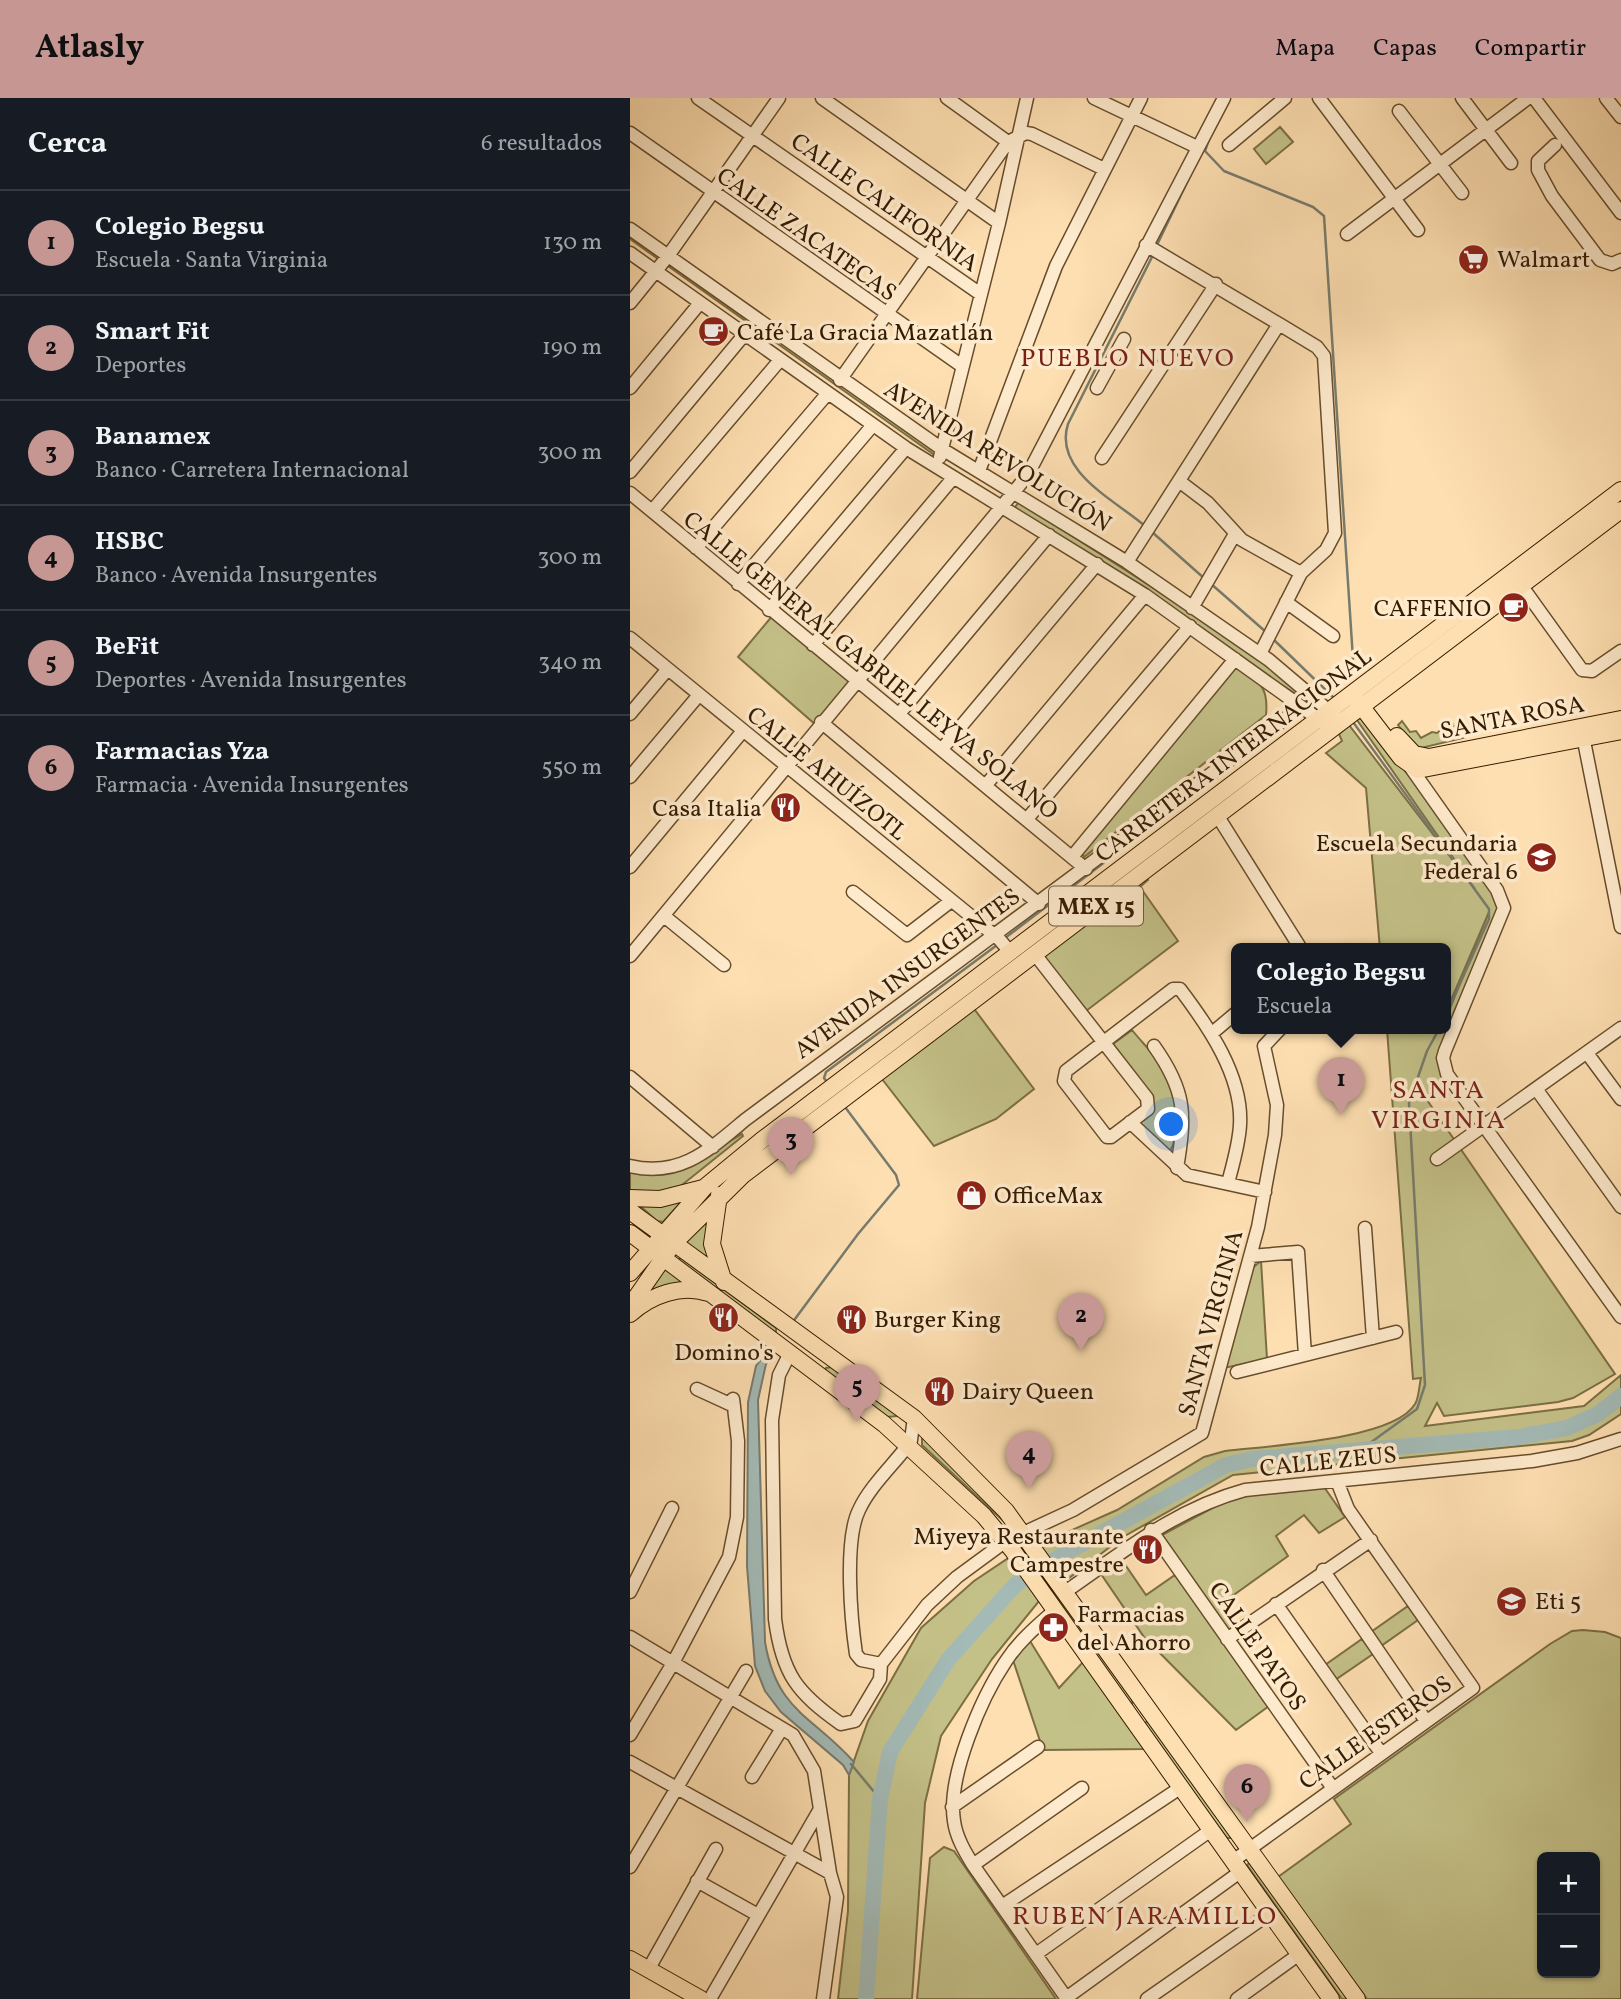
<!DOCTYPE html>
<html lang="es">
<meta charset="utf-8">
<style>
:root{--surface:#171b24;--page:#242831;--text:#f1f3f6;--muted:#9ea1a6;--line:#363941;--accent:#c59692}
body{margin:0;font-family:Vollkorn,serif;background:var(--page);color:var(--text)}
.controls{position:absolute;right:21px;bottom:21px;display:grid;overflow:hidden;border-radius:10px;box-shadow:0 2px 5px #0004}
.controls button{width:63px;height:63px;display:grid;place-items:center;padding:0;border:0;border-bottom:2px solid var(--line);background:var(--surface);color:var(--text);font:35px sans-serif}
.you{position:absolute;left:542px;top:1027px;width:24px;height:24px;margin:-18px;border:5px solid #fff;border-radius:50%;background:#1a73e8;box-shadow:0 0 0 10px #1a73e833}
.badge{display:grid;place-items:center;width:46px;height:46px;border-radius:50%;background:var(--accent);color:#111;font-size:23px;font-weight:700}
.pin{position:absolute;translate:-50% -58px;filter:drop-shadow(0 2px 4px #0008)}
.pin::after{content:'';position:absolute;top:37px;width:24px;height:21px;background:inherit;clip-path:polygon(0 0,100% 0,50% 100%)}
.popup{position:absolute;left:601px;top:845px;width:220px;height:91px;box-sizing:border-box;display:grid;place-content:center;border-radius:10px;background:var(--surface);filter:drop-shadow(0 2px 5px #0005);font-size:23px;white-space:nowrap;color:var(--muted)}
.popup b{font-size:26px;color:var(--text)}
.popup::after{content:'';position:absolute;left:50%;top:100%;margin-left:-14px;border:14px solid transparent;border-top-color:var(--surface)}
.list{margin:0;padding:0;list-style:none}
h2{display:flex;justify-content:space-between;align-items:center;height:91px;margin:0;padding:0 28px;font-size:30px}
h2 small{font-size:23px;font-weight:400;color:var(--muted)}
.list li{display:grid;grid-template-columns:46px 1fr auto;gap:21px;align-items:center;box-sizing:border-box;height:105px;padding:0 28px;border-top:2px solid var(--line)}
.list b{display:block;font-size:26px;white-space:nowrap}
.list p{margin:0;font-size:23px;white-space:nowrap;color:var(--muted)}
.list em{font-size:23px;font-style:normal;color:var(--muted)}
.map{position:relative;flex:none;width:991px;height:1901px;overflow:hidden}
header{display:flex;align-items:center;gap:42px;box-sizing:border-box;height:98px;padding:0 35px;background:var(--accent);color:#111}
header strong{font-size:33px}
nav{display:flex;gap:38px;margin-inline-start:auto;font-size:24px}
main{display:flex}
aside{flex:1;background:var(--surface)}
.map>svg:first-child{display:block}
.green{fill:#c4c188;stroke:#7c6e44;stroke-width:2;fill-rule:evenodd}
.water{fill:#a3bab6;stroke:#777b6d;stroke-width:2}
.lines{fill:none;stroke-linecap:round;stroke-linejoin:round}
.stream{stroke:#777b6d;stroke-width:2.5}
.river{stroke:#a3bab6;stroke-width:16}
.minor-casing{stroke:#674d2c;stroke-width:15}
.major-casing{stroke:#351c00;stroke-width:18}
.minor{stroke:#feeacc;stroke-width:12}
.major{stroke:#fedfb1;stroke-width:16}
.labels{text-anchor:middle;stroke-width:7;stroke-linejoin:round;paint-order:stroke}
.shield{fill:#feeacc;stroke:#715a3d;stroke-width:2}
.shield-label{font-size:23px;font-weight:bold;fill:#351c00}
.street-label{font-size:24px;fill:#351c00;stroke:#feeacc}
.poi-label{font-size:24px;fill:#351c00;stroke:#feeacc;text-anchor:start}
.neighbourhood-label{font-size:26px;letter-spacing:2px;fill:#7a1f14;stroke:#feeacc}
</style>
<header>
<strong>Atlasly</strong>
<nav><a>Mapa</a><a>Capas</a><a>Compartir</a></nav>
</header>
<main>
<aside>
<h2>Cerca<small>6 resultados</small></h2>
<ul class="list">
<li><span class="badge">1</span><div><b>Colegio Begsu</b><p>Escuela · Santa Virginia</p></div><em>130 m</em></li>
<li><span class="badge">2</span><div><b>Smart Fit</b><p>Deportes</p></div><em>190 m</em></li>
<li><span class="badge">3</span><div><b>Banamex</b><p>Banco · Carretera Internacional</p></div><em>300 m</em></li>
<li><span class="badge">4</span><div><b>HSBC</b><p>Banco · Avenida Insurgentes</p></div><em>300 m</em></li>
<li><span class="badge">5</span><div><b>BeFit</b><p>Deportes · Avenida Insurgentes</p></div><em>340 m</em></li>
<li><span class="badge">6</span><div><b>Farmacias Yza</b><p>Farmacia · Avenida Insurgentes</p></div><em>550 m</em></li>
</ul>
</aside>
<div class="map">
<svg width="991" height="1901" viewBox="0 0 991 1901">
<rect width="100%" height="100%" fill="#fedfb1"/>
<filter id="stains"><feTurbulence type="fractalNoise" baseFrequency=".00286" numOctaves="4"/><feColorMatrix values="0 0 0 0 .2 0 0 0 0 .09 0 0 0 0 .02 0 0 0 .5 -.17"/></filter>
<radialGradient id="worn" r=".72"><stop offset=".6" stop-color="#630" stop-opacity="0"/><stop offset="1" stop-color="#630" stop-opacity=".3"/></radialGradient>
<path class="green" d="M650,29L663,44L636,66L624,51Z
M0,135L306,352V358L0,141Z
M389,404L600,539L680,602L678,604L388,414L385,409Z
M143,517L224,583L186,627L108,559Z
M604,567C628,584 639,586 636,617L454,759L450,753Z
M733,618L867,792L872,803L814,971L815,985L795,999L985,1276L943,1300L928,1304L814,1318L807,1305L795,1328L954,1308L991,1277V1316L959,1337L942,1343L603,1377L493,1439L409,1503L362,1561L311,1638L295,1705L282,1901H208L218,1813L219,1677L238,1623L291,1530L344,1483L377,1461L487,1412L574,1359L595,1353C636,1348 764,1342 785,1306C789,1300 789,1288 791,1280L783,1281L757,931H816V920L859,814L816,914V851H750L736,690L696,655L712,643L709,636L719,627L845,791L727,622Z
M772,623L780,634L786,633L791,640L802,634L807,635L821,624L833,640L787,651L768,627Z
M512,775L518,782L510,789L548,843L456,913L407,856Z
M342,908L404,991L366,1021L304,1048L252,981Z
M502,932C514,947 535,967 542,985C550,1005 550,1037 539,1055L507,1023L520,995L483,946Z
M112,1036L113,1038L47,1091L37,1095H0V1070L61,1066Z
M53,1102L33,1124L27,1123L9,1107Z
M78,1123V1163L54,1144Z
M50,1159L146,1230V1235L143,1236L49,1163Z
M631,1163L637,1261L594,1270L621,1171Z
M31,1169L58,1184L12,1196Z
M202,1269L268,1318L257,1319L195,1273L196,1270Z
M292,1331L382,1431L292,1347Z
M694,1389L715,1419L689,1435L674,1417L646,1438L658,1458L594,1504L610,1527L598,1536L532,1437L588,1407L617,1397Z
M492,1462L516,1497L545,1477L639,1608L606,1632L514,1539L471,1476Z
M426,1493L503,1600L502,1606L496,1605L420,1498Z
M778,1508L788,1522L751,1548L741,1534Z
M953,1532L975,1534L991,1540V1901H737L648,1779L721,1726L704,1701L920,1546L942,1533ZM912,1759H965V1875H912Z
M732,1541L743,1556L705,1582L695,1567Z
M400,1543L429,1590L453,1564L516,1651L413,1652L382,1559Z
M521,1620L604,1740H597L513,1627Z
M314,1749L324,1753L426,1901H287L300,1760Z
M620,1764L723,1901H712L617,1767Z"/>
<path class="water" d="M141,1248L147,1253L136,1266L128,1302L135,1544C147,1614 182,1617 224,1664L219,1677L213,1667L151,1614L135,1593L125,1568L117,1468L118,1304L126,1268Z"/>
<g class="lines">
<path class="stream" d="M579,41L575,53L594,73L683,109L694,118L723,561L716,578L692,598
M526,149L561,76
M515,428C485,402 423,373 438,326L524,155
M522,434L575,481
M580,485L636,534
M643,541L706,602
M723,624L859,811V821L816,917
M375,840L581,683
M197,984L194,980L196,974L367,847
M162,1225L228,1136L269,1087L266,1077L215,1009
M733,1350L787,1311L795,1287L779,1005L797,953L809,931
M221,1666L250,1701"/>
<path class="river" d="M236,1901L250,1701L260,1654L318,1562L385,1487L437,1454L596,1367L622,1361L888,1339L937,1330L968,1316L991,1298"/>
<defs>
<path id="minor" d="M68,0L349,195
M192,0L369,125
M317,0L378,44L396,35L402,36L474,71
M464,0L567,49
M689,0L788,132
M832,0L881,65
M904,0L991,115
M976,0L991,19
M769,13L832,95
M0,35L332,268
M599,47L655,0
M925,47L908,63V72L922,98L970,162L982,166L991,162
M0,131L312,351L497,464L639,562L711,623
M717,136L898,0
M0,155L276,350L515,497L701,630
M0,205L38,158L149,0
M210,282L378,44
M0,290L70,205
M467,290L494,241
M310,359L369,125L397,0
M472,360L586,186
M349,373L426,168L511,0
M0,374L114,237
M549,383L578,405L612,442L671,475
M0,395L456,771
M22,413L150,262
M66,450L198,295
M497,464L649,226L516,147
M108,486L243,327
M891,487L952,572L962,573L991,553
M656,504L703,538
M562,510L605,436
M139,512L276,350
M0,540L369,841L381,855
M183,547L323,380
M630,556L671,475L696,452L705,435L694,258L687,249L649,226
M0,616L37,572
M269,616L419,437
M191,624L409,806
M952,633L991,829
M312,651L467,466
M782,666L781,670L867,792L874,810L815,953L813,960L817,976L991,1219
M0,679L68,598
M356,687L515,497
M587,717L671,851
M397,721L560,528
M442,759L605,561
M0,769L112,634
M223,794L277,837L321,803
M34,818L94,867
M404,855L517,1000L518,1011L481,1039H477L434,983L436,973L543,891H550C578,928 613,978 610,1027C609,1046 603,1066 598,1085
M0,858L397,378L594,0
M581,936L606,915
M524,948C556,993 556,1016 547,1070
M957,955L991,1001
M0,979L83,1049
M907,992L991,1109
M500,1024L557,1077L635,1094
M807,1061L991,930
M0,1068C50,1080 79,1052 115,1022L671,609
M735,1130L743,1240
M620,1158L668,1154L675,1257
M160,1255L149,1277L142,1322L145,1521C152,1576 167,1595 211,1626L225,1623L250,1581L251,1566L297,1507L327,1479L376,1443L443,1412L572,1335L628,1129L645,1037L647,1007L634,948L650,931
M607,1274L766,1234
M67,1291L104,1308
M521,1432L702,1689
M693,1472L796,1623
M0,1494L42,1410
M435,1494C493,1454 545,1411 615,1392L902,1363L947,1355L991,1341
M646,1506L751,1655
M424,1513C407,1528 389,1543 376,1563C351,1600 317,1679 324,1723C326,1739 335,1754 343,1767L437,1901
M0,1539L163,1637L184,1673L200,1775L207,1799L193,1901
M597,1541L741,1442
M251,1566L231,1562L226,1556C221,1522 214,1442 229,1412C239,1390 260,1370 275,1351L280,1349L284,1320
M0,1637L43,1565L99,1459L107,1419L108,1343L103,1301
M0,1664L200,1775
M122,1679L151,1632
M322,1709L408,1649
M603,1763L843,1590L718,1411L707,1383
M343,1767L452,1690
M0,1769L116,1573
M67,1783L128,1817
M372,1808L550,1690
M406,1856L581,1732
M18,1872L86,1751
M436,1900L610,1774
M80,1901L190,1711
M517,1901L639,1816
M607,1901L668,1857"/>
<path id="major" d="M725,600L771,660L788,672L991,633
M767,638L784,656L799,659L991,621
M89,1097L82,1146L94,1184
M0,1100L30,1101L73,1090
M0,1113L284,1320L376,1413L727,1901
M0,1135L254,1326L354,1418L383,1453L701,1901
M0,1175L75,1089L132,1042L991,392
M0,1208L43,1146L113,1077L991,412
M0,1216C21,1197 51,1186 78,1195
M0,1861L71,1901"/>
</defs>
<use href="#minor" class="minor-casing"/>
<use href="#major" class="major-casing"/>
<use href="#minor" class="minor"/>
<use href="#major" class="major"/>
</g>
<defs>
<symbol id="supermarket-disc" viewBox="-11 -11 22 22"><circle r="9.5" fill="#8f2418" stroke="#feeacc"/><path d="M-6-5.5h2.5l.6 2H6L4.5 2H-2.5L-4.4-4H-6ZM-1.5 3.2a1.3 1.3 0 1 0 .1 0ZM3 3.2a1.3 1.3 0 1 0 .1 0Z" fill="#fff"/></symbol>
<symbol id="cafe-disc" viewBox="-11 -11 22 22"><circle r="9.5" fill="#8f2418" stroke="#feeacc"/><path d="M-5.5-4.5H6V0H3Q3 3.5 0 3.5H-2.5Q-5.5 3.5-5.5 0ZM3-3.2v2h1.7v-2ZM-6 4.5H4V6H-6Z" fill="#fff"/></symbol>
<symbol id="restaurant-disc" viewBox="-11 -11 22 22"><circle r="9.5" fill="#8f2418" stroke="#feeacc"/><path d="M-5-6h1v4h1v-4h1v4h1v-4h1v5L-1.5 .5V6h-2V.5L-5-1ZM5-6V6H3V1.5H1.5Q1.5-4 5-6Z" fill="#fff"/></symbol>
<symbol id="school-disc" viewBox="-11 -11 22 22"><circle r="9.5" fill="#8f2418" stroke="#feeacc"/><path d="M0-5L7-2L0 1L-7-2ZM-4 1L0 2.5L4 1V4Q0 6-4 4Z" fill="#fff"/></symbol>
<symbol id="shop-disc" viewBox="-11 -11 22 22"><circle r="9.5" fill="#8f2418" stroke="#feeacc"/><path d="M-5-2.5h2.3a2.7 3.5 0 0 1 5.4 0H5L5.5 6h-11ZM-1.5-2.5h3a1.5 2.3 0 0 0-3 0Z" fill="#fff"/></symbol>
<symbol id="pharmacy-disc" viewBox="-11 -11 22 22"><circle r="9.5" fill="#8f2418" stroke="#feeacc"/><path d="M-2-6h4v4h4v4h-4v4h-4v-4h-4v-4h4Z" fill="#fff"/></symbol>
</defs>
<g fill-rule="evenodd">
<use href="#supermarket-disc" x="826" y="144" width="35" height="35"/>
<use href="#cafe-disc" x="66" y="216" width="35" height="35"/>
<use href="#cafe-disc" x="866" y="492" width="35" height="35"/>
<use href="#restaurant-disc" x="138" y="692" width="35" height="35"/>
<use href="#school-disc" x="894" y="742" width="35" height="35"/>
<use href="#shop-disc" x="324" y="1080" width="35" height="35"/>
<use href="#restaurant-disc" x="76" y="1202" width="35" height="35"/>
<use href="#restaurant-disc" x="204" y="1204" width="35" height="35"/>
<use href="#restaurant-disc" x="292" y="1276" width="35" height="35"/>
<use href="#restaurant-disc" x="500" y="1434" width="35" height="35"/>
<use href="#school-disc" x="864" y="1486" width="35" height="35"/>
<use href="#pharmacy-disc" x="406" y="1512" width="35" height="35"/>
</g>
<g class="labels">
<rect class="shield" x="419" y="788.5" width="94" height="39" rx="5"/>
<g class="shield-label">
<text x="466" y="816">MEX 15</text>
</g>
<g class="street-label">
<text transform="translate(255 104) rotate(35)" y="8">CALLE CALIFORNIA</text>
<text transform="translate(177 136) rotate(35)" y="8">CALLE ZACATECAS</text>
<text transform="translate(368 358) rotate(32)" y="8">AVENIDA REVOLUCIÓN</text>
<text transform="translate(241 567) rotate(39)" y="8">CALLE GENERAL GABRIEL LEYVA SOLANO</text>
<text transform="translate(882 619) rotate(-11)" y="8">SANTA ROSA</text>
<text transform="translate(603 657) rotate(-37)" y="8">CARRETERA INTERNACIONAL</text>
<text transform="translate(197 675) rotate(39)" y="8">CALLE AHUÍZOTL</text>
<text transform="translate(277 875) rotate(-36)" y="8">AVENIDA INSURGENTES</text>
<text transform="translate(580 1225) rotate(-75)" y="8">SANTA VIRGINIA</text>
<text transform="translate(698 1363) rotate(-6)" y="8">CALLE ZEUS</text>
<text transform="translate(628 1548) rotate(55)" y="8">CALLE PATOS</text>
<text transform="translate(745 1634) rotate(-35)" y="8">CALLE ESTEROS</text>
</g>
<g class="poi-label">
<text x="867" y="169">Walmart</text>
<text x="107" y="242">Café La Gracia Mazatlán</text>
<text x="861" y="518" text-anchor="end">CAFFENIO</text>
<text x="132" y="718" text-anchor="end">Casa Italia</text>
<text x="888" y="753" text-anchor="end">Escuela Secundaria<tspan x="888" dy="28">Federal 6</tspan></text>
<text x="364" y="1105">OfficeMax</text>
<text x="244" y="1229">Burger King</text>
<text x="94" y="1262" text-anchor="middle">Domino's</text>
<text x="332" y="1301">Dairy Queen</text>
<text x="494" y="1446" text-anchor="end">Miyeya Restaurante<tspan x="494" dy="28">Campestre</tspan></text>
<text x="905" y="1511">Eti 5</text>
<text x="447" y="1524">Farmacias<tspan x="447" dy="28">del Ahorro</tspan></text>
</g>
<g class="neighbourhood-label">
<text x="498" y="268">PUEBLO NUEVO</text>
<text x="809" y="1000">SANTA<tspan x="809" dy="30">VIRGINIA</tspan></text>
<text x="515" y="1826">RUBEN JARAMILLO</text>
</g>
</g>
<rect width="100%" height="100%" filter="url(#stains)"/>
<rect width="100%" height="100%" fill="url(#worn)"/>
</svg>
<div class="controls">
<button>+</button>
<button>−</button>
</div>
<div class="you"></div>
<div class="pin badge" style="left:711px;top:1017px">1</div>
<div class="popup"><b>Colegio Begsu</b>Escuela</div>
<div class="pin badge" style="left:451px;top:1253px">2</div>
<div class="pin badge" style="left:161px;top:1077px">3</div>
<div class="pin badge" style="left:399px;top:1391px">4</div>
<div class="pin badge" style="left:227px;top:1324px">5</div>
<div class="pin badge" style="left:617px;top:1724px">6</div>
</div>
</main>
